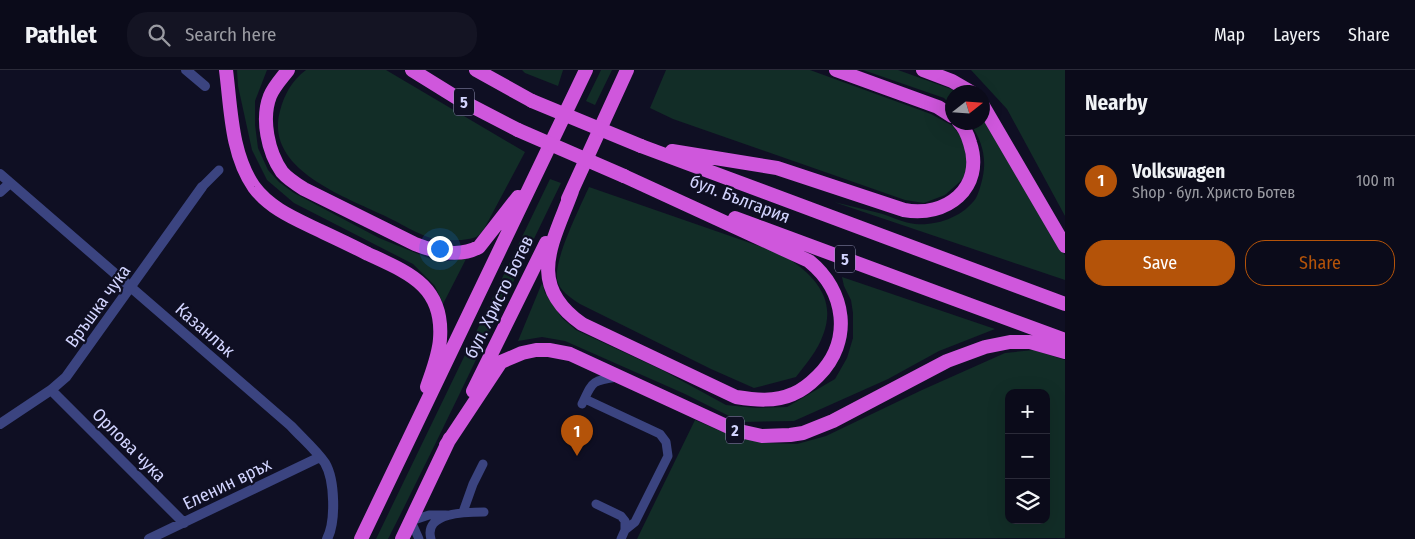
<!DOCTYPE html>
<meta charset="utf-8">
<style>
:root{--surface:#0b0b1a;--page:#141423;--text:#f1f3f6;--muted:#9a9ba2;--line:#2b2b39;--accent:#b45309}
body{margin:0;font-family:"Fira Sans Condensed",sans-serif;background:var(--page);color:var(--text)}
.controls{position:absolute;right:15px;bottom:15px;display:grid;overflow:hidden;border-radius:10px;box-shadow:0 5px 20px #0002}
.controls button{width:45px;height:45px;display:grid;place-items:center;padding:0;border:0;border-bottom:1px solid var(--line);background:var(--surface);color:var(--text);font:25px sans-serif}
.compass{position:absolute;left:945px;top:15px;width:45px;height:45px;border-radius:50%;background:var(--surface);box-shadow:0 5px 20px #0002;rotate:73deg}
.you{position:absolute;left:439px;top:178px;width:18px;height:18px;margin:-12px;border:4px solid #fff;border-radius:50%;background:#1a73e8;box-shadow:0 0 0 8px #1a73e833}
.badge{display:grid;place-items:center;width:32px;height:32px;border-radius:50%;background:var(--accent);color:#fff;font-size:16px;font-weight:700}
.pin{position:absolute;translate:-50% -41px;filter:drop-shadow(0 1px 2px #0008)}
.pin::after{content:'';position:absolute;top:26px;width:18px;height:15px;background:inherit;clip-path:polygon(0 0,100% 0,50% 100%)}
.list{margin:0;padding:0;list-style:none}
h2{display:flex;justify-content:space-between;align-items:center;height:65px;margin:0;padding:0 20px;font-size:21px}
h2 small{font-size:16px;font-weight:400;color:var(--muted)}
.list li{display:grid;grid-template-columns:32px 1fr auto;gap:15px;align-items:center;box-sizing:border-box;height:90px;padding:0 20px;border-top:1px solid var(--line)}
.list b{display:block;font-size:19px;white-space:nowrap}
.list p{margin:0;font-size:16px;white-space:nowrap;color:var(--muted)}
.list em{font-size:16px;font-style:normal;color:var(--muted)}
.actions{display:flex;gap:10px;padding:15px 20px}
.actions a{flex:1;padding:11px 0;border:1px solid var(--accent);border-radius:20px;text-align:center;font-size:18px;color:var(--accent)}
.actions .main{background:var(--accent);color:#fff}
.icon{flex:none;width:28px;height:28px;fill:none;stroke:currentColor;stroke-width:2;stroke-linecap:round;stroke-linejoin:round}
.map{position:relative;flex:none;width:1065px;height:469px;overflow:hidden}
header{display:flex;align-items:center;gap:30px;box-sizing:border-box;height:70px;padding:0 25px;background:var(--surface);border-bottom:1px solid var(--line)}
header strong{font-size:24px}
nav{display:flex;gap:28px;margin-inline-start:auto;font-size:18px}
.search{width:350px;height:45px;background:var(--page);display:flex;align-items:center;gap:12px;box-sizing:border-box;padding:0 18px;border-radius:20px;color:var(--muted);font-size:19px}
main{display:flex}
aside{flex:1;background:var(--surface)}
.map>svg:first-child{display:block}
.green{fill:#122d27;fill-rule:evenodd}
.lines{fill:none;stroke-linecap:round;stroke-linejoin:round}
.service{stroke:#3b4480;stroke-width:9}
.minor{stroke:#3b4480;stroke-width:10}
.trunk{stroke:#cf57dc;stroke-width:14}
.trunk-bridge{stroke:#cf57dc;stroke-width:14}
.labels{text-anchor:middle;stroke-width:4.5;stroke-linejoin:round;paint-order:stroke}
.shield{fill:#0f0f23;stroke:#9899bc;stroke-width:1}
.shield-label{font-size:16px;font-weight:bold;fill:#d2d4fe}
.street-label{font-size:18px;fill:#d2d4fe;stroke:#0f0f23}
</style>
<header>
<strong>Pathlet</strong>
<div class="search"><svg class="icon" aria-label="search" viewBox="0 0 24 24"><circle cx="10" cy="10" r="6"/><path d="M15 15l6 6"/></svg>Search here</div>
<nav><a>Map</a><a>Layers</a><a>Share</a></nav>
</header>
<main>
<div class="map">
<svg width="1065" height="469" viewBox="0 0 1065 469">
<rect width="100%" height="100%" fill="#0f0f23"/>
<path class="green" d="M237,0H267L255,31V55L258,78L268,100L279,112L294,123L379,168L438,192L466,189L443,234L435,216L413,194L294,133L267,110L252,80L238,16Z
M306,0H386L525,82L484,159C482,161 479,166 476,167C467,171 444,171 434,169C421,166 396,151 383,145C343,126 264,98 280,41C284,25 292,10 306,0Z
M522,0H563L558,16L525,3Z
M601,0H612L595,35L586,31Z
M666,0H810L931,44L953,56L963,70L969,91L964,108L945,125L924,133L905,130L673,49L650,38Z
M863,0H898L951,19L957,22H952V36L944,28Z
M971,0H1065V146L1007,39Z
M983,44L1065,185V210L834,132C849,136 864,139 879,143C890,146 903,153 915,154C937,156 963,147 976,128C978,124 980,118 981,114C988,91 983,72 970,53L982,52Z
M550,109L561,113C503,232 448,351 388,469H376Z
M589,117L782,184C811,203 838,226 823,265C818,280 806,294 796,307L754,318L711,299L580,234C571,228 559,221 557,209C554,189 580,137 589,117Z
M842,207L995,259L939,281L888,309L794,351L741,352L685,324L565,271L542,267L518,271L542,213L545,223L562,248L576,260L662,300L726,335L756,338L787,337L835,309L847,288L853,268V243L851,230L844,216Z
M1034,280L1065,290V468L637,469L695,350L732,366L769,373L797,374L826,366L922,320L1005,283ZM1009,323H1046V450H1009Z"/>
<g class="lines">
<path class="service" d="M202,117L219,100
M585,329L660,364L666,372L668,386L635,452L625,460
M582,334C593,311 591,311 617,307
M596,434L621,446L625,451V460L621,469
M463,442L473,414L483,394
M419,469L411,451L429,445H446
M431,469C423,442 467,442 484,442"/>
<path class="minor" d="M186,0L205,16
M0,104L291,356C302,368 316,380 325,393C335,410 336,452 327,469
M0,122L10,113
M51,320L184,453
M0,354L51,320L66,307L202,117
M149,469L320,387"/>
<path class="trunk" d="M226,0C231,39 231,84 254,117C268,136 289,146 310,156C329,165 349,174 368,184C409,203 444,216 440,269C439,285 432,302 427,317
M288,0C282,8 274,16 270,26C261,49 268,82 282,102C288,109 296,114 304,119L415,174C435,182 459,188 479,177L518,127
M412,0L462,31L518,60
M476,0L532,31
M836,0L938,37L952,46
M923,0L952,11L971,22
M982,34L1065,176
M641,76L1065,234
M672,81L777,98L904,140C946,148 985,118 970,73C968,66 965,58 959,52
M572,121C553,173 525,214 582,254L736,327C755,330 775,332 793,324C803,320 811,313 818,306C853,271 846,221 809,191L624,106
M568,129L627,0
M735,148L1065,270
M473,321L546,173
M446,375L501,292L522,283L536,280H549L570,284L735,360L762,366L790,365L803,363L833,351L947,291L985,277L1010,272H1030L1065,282
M361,469L586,0
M402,469L450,368"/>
<path class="trunk-bridge" d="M532,31L641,76
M518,60L624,106"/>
</g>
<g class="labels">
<g class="shield">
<rect x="454" y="18.5" width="20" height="27" rx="4"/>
<rect x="835" y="175.5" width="20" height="27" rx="4"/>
<rect x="726" y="346.5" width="18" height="27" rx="4"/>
</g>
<g class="shield-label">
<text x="464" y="38">5</text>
<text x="845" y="195">5</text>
<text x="735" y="366">2</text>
</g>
<g class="street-label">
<text transform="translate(740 129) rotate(21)" y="6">бул. България</text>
<text transform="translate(499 227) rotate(-64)" y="6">бул. Христо Ботев</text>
<text transform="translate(98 236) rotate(-54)" y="6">Връшка чука</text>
<text transform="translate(205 260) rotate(41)" y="6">Казанлък</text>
<text transform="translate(129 375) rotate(45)" y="6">Орлова чука</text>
<text transform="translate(227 414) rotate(-26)" y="6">Еленин връх</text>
</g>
</g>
</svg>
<div class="controls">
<button>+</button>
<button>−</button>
<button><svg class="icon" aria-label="layers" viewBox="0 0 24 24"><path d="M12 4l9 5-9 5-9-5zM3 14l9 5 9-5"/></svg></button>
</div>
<svg class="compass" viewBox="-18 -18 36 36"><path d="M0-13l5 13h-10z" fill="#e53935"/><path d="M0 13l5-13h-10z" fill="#9a9ba2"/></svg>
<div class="you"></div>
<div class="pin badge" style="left:577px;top:386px">1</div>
</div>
<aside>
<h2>Nearby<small></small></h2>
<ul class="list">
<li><span class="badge">1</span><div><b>Volkswagen</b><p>Shop · бул. Христо Ботев</p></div><em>100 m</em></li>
</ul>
<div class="actions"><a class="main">Save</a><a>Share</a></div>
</aside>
</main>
